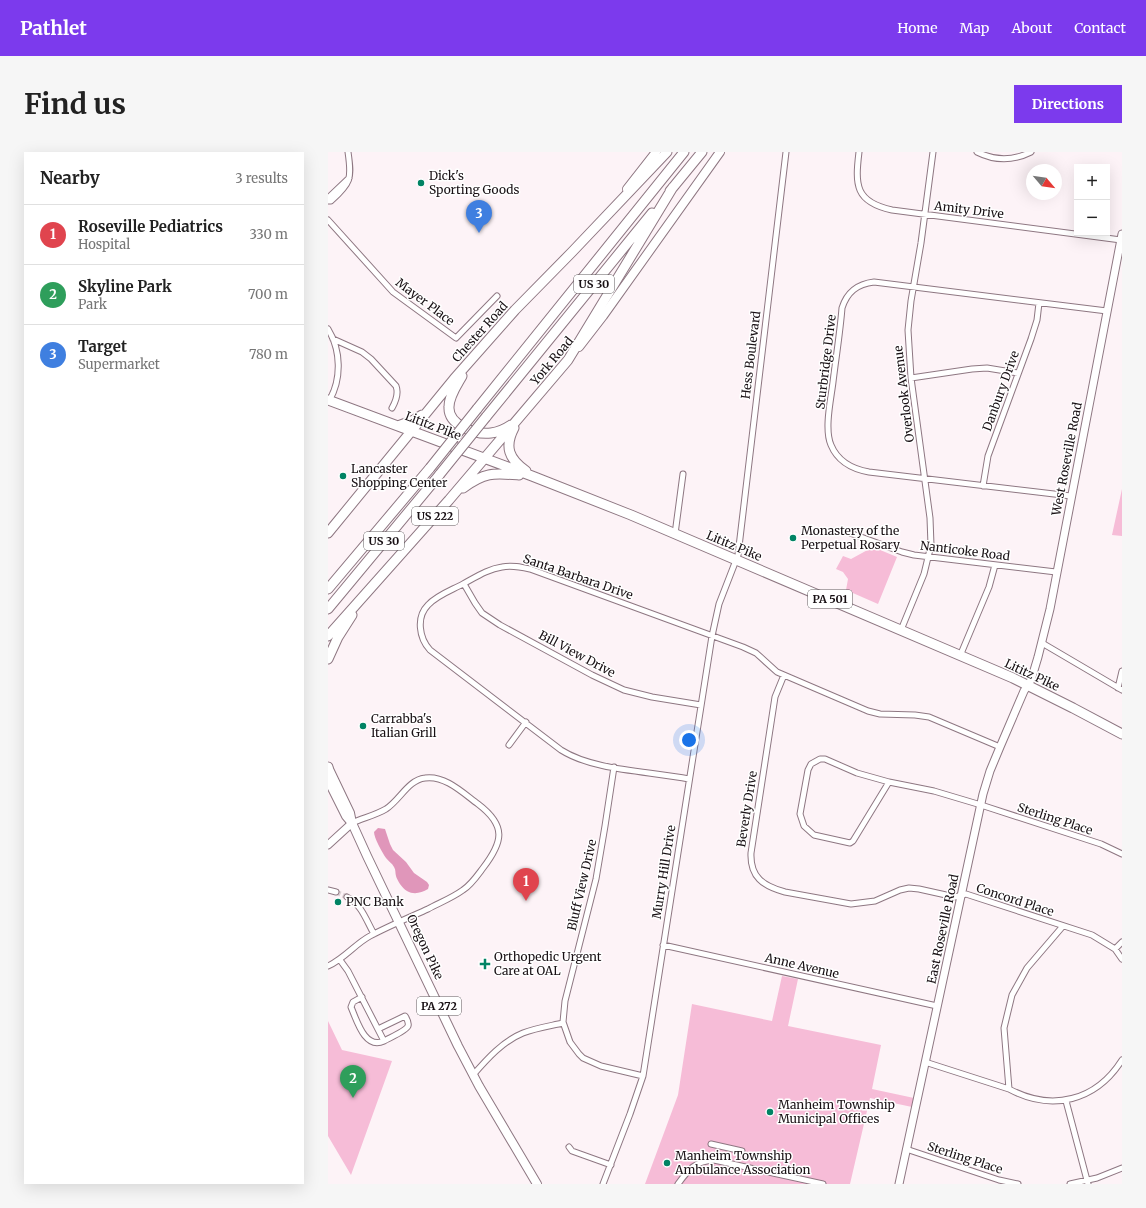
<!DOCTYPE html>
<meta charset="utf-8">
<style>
:root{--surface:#fff;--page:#f6f6f6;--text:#222;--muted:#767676;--line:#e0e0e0;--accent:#7c3aed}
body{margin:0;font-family:Merriweather,serif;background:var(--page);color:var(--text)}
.controls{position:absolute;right:12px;top:12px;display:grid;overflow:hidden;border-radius:0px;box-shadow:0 4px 16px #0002}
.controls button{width:36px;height:36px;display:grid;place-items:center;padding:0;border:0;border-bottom:1px solid var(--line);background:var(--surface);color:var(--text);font:20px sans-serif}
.compass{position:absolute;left:698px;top:12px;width:36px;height:36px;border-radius:50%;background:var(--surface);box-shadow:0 4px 16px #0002;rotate:119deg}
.you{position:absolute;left:361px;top:588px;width:14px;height:14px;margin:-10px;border:3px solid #fff;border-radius:50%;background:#1a73e8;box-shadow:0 0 0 6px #1a73e833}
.badge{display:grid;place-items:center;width:26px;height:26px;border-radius:50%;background:var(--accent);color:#fff;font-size:13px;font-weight:700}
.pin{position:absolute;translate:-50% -33px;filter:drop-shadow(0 1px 2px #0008)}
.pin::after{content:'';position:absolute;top:21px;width:14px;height:12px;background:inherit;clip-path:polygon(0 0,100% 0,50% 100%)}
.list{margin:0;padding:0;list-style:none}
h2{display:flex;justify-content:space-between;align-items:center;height:52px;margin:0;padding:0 16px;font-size:17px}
h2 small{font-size:13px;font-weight:400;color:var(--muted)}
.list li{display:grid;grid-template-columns:26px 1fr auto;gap:12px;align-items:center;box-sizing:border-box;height:60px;padding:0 16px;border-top:1px solid var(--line)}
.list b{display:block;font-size:15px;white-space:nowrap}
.list p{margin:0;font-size:13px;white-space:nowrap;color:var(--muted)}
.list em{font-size:13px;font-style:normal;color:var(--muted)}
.map{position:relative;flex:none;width:794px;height:1032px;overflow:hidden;border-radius:0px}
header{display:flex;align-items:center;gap:24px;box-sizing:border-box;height:56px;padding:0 20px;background:var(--accent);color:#fff}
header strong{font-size:19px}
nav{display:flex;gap:22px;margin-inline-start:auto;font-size:14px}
.intro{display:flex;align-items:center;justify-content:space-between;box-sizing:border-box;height:96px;padding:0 24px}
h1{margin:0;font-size:28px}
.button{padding:10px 18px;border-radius:0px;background:var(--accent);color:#fff;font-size:14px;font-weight:700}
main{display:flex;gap:24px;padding:0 24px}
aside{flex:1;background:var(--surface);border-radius:0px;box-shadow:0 4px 16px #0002}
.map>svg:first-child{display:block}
.green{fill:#f6bcd7}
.water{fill:#e096ba}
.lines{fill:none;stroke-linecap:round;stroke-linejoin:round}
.street-tunnel{stroke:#dbd1d5;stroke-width:5;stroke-dasharray:5 2.5;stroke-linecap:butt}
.street-casing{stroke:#8e7782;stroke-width:7}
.secondary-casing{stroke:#8e7782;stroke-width:9}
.primary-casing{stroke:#8e7782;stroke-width:10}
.highway-casing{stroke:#8e7782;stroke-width:11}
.street{stroke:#fff;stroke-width:5}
.secondary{stroke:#fff;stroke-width:7}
.primary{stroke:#fff;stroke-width:8}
.highway{stroke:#fff;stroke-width:9}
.highway-bridge-casing{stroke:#8e7782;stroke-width:11;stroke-linecap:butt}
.highway-bridge{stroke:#fff;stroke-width:9}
.poi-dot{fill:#008364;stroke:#fff;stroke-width:1.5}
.labels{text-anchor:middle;stroke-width:3;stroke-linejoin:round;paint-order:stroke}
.shield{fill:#fff;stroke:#5d585a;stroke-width:1}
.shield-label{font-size:11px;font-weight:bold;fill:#181014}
.poi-label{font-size:12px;fill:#181014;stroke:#fff;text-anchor:start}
.street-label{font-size:12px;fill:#181014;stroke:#fff}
</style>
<header>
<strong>Pathlet</strong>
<nav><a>Home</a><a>Map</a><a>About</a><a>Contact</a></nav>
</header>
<div class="intro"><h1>Find us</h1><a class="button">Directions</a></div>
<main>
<aside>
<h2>Nearby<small>3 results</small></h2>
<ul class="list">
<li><span class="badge" style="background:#e0444e">1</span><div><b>Roseville Pediatrics</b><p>Hospital</p></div><em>330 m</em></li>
<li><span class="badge" style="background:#2e9e5b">2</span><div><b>Skyline Park</b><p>Park</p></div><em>700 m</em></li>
<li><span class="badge" style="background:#3f7fe0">3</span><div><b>Target</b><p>Supermarket</p></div><em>780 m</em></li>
</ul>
</aside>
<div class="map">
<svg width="794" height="1032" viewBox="0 0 794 1032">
<rect width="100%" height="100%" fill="#fdf3f7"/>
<path class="green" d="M794,337V384L784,383Z
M545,395L569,405L550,452L518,438L520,427L515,420L508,417L515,404L523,407Z
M454,824L470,827L460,874L553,893L544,937L586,946L584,955L542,946L522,1032H317L350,943L364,852L444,869Z
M0,869L14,898L64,909L23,1023L0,984Z"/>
<path class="water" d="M50,676L57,677L62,692L65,698L78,710L86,721L99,730L101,733L100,737C93,741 86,743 79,739C74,736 69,728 68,724C67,721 68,718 66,715C64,711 60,709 58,706C54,700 46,686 46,680Z"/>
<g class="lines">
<path class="street-tunnel" d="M8,740L19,745"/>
<defs>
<path id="street" d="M531,0C527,33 527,50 564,58L793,88
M649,0C667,9 685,9 703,0
M0,46L21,26
M0,49H3C23,31 24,27 20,0
M0,68L65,140L128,186L169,144
M0,177C13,198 14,227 1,249
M5,187L34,200L43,207L68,234C71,242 68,249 64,256
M583,226L644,217L659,216L690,221
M655,334L660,304L703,187L709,168L711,151
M743,344L541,320C524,317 510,310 503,293C496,277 503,247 505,230C508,205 512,181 514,156C519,140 529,132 546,130L779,159
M522,381L574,400L586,403L728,420
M347,382L355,322
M136,432L147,451L154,461L172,473L264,523L296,538L324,545L373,553
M573,478L596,422L603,393L602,366L583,226L580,178L583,149L593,91L605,0
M714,491L794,538
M632,504L661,435L667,413
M456,523L447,545L423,701C422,725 435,734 457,740L523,752L547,749L572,738L581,736L591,737L627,745L638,742L764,783L787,797L794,807
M790,536L794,519
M181,593L198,570
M492,607H497L529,621L561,630L525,689L522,691L486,683L476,674L472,662L480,618L483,612Z
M286,615L277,674L268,727L237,849L235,870L242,890L251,902L255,906L273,914L315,924
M361,627C322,619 266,619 233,598L102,498C91,486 88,465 100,453C109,443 124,438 135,432C148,425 160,417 174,415C184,413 193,415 202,417L415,495L428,501L449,520L540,559L552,562L587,563L601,565L672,595
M561,630L606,639L653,653L773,692L794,702
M0,738L8,740
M19,745C34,753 38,768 46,782
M735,774L699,816L684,843L676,876L681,937C724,960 768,949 794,908
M335,793L609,854
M787,797L794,790
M12,808L20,819L56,889C61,886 78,879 80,874C81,871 79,867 77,864L50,877
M0,814C16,807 27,792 42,784C61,774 80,766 100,757C111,751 124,746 135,738C143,733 149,724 155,716C175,690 179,674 150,652C135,641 117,623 97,626C80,628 72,648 58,657C48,663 35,666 24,671
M34,845L25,850L23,855C29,869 37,898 56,889
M597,910L681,937
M145,923C159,907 175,889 195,881C208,876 222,874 235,871
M738,949L760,1032
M383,992L414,999
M241,995L244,999L283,1013
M578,997L671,1028L690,1032
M275,1032L302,962L315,924L384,484L391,452L410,403L458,0
M350,1032C360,1018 367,1009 386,1008L495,1032
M742,1032L769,1026L794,1016"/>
<path id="secondary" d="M0,693L24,671
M571,1032L655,642L662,619L672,595L696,539L702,530L704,525L710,505L722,457L794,82"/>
<path id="primary" d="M299,37L328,0
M251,195L275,164L392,0
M0,615L22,661L24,671L39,704L130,894L151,934L209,1032
M0,628L18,664L23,670"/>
<path id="highway" d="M342,39L374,0
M134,224C129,233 121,244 121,255C120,273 147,283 163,281C170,280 177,277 183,273
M0,248L204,324L303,363L685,526L745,556L794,582
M149,257L356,0
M158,265L324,61
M70,274L86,268L94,263
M186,276C176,295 181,307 198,319
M135,336C157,320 165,321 191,323
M0,381L126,227L187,158L244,100L339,0
M0,437L102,316
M0,457L112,322
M0,484L121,348L240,208L345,35
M0,507L10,485L24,463
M0,615V616"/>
</defs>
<use href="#street" class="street-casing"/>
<use href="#secondary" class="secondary-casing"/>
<use href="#primary" class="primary-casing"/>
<use href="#highway" class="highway-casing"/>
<use href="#street" class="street"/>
<use href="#secondary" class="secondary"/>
<use href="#primary" class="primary"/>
<use href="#highway" class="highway"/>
<defs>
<path id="highway-bridge" d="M102,316L149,257
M112,322L158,265"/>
</defs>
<use href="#highway-bridge" class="highway-bridge-casing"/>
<use href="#highway-bridge" class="highway-bridge"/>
</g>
<g class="poi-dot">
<circle cx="93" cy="31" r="4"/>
<circle cx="15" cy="324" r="4"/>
<circle cx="465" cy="386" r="4"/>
<circle cx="35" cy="574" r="4"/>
<circle cx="10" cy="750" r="4"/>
<path d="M155 806h4v4h4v4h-4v4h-4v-4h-4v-4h4z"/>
<circle cx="442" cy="960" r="4"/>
<circle cx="339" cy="1011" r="4"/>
</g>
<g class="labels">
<g class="shield">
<rect x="246" y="123" width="40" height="18" rx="3"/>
<rect x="84" y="355" width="46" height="18" rx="3"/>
<rect x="36" y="380" width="40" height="18" rx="3"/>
<rect x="480" y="438" width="44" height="18" rx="3"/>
<rect x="89" y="845" width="44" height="18" rx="3"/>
</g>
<g class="shield-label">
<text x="266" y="136">US 30</text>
<text x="107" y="368">US 222</text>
<text x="56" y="393">US 30</text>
<text x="502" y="451">PA 501</text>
<text x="111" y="858">PA 272</text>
</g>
<g class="poi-label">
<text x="101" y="28">Dick's<tspan x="101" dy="14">Sporting Goods</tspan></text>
<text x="23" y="321">Lancaster<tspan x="23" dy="14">Shopping Center</tspan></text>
<text x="473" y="383">Monastery of the<tspan x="473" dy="14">Perpetual Rosary</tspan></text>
<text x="43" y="571">Carrabba's<tspan x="43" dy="14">Italian Grill</tspan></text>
<text x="18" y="754">PNC Bank</text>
<text x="166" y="809">Orthopedic Urgent<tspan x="166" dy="14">Care at OAL</tspan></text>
<text x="450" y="957">Manheim Township<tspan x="450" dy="14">Municipal Offices</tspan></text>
<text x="347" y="1008">Manheim Township<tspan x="347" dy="14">Ambulance Association</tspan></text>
</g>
<g class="street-label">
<text transform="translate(641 58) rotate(7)" y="4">Amity Drive</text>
<text transform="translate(97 150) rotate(37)" y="4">Mayer Place</text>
<text transform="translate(152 180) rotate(-48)" y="4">Chester Road</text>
<text transform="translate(423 203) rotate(-83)" y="4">Hess Boulevard</text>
<text transform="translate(224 209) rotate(-50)" y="4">York Road</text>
<text transform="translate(498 210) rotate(-83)" y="4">Sturbridge Drive</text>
<text transform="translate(673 239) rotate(-70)" y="4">Danbury Drive</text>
<text transform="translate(576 242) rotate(-97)" y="4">Overlook Avenue</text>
<text transform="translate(105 274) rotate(21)" y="4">Lititz Pike</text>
<text transform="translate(739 307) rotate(-79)" y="4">West Roseville Road</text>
<text transform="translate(406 394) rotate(23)" y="4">Lititz Pike</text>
<text transform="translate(637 399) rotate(7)" y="4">Nanticoke Road</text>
<text transform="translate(250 425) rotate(19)" y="4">Santa Barbara Drive</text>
<text transform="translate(249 502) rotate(28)" y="4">Bill View Drive</text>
<text transform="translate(704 523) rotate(25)" y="4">Lititz Pike</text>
<text transform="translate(419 657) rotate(-81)" y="4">Beverly Drive</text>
<text transform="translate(727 667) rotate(18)" y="4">Sterling Place</text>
<text transform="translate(336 720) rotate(-81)" y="4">Murry Hill Drive</text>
<text transform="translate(254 733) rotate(-77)" y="4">Bluff View Drive</text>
<text transform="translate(687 748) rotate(18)" y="4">Concord Place</text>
<text transform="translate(615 777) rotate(-78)" y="4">East Roseville Road</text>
<text transform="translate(97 795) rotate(65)" y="4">Oregon Pike</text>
<text transform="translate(474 814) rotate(13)" y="4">Anne Avenue</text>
<text transform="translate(637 1006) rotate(18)" y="4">Sterling Place</text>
</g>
</g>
</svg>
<div class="controls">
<button>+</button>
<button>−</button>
</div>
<svg class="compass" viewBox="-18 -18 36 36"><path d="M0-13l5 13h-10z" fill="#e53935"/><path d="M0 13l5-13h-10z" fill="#767676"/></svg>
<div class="you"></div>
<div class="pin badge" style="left:198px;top:749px;background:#e0444e">1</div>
<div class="pin badge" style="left:25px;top:946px;background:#2e9e5b">2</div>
<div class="pin badge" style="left:151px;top:81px;background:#3f7fe0">3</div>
</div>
</main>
